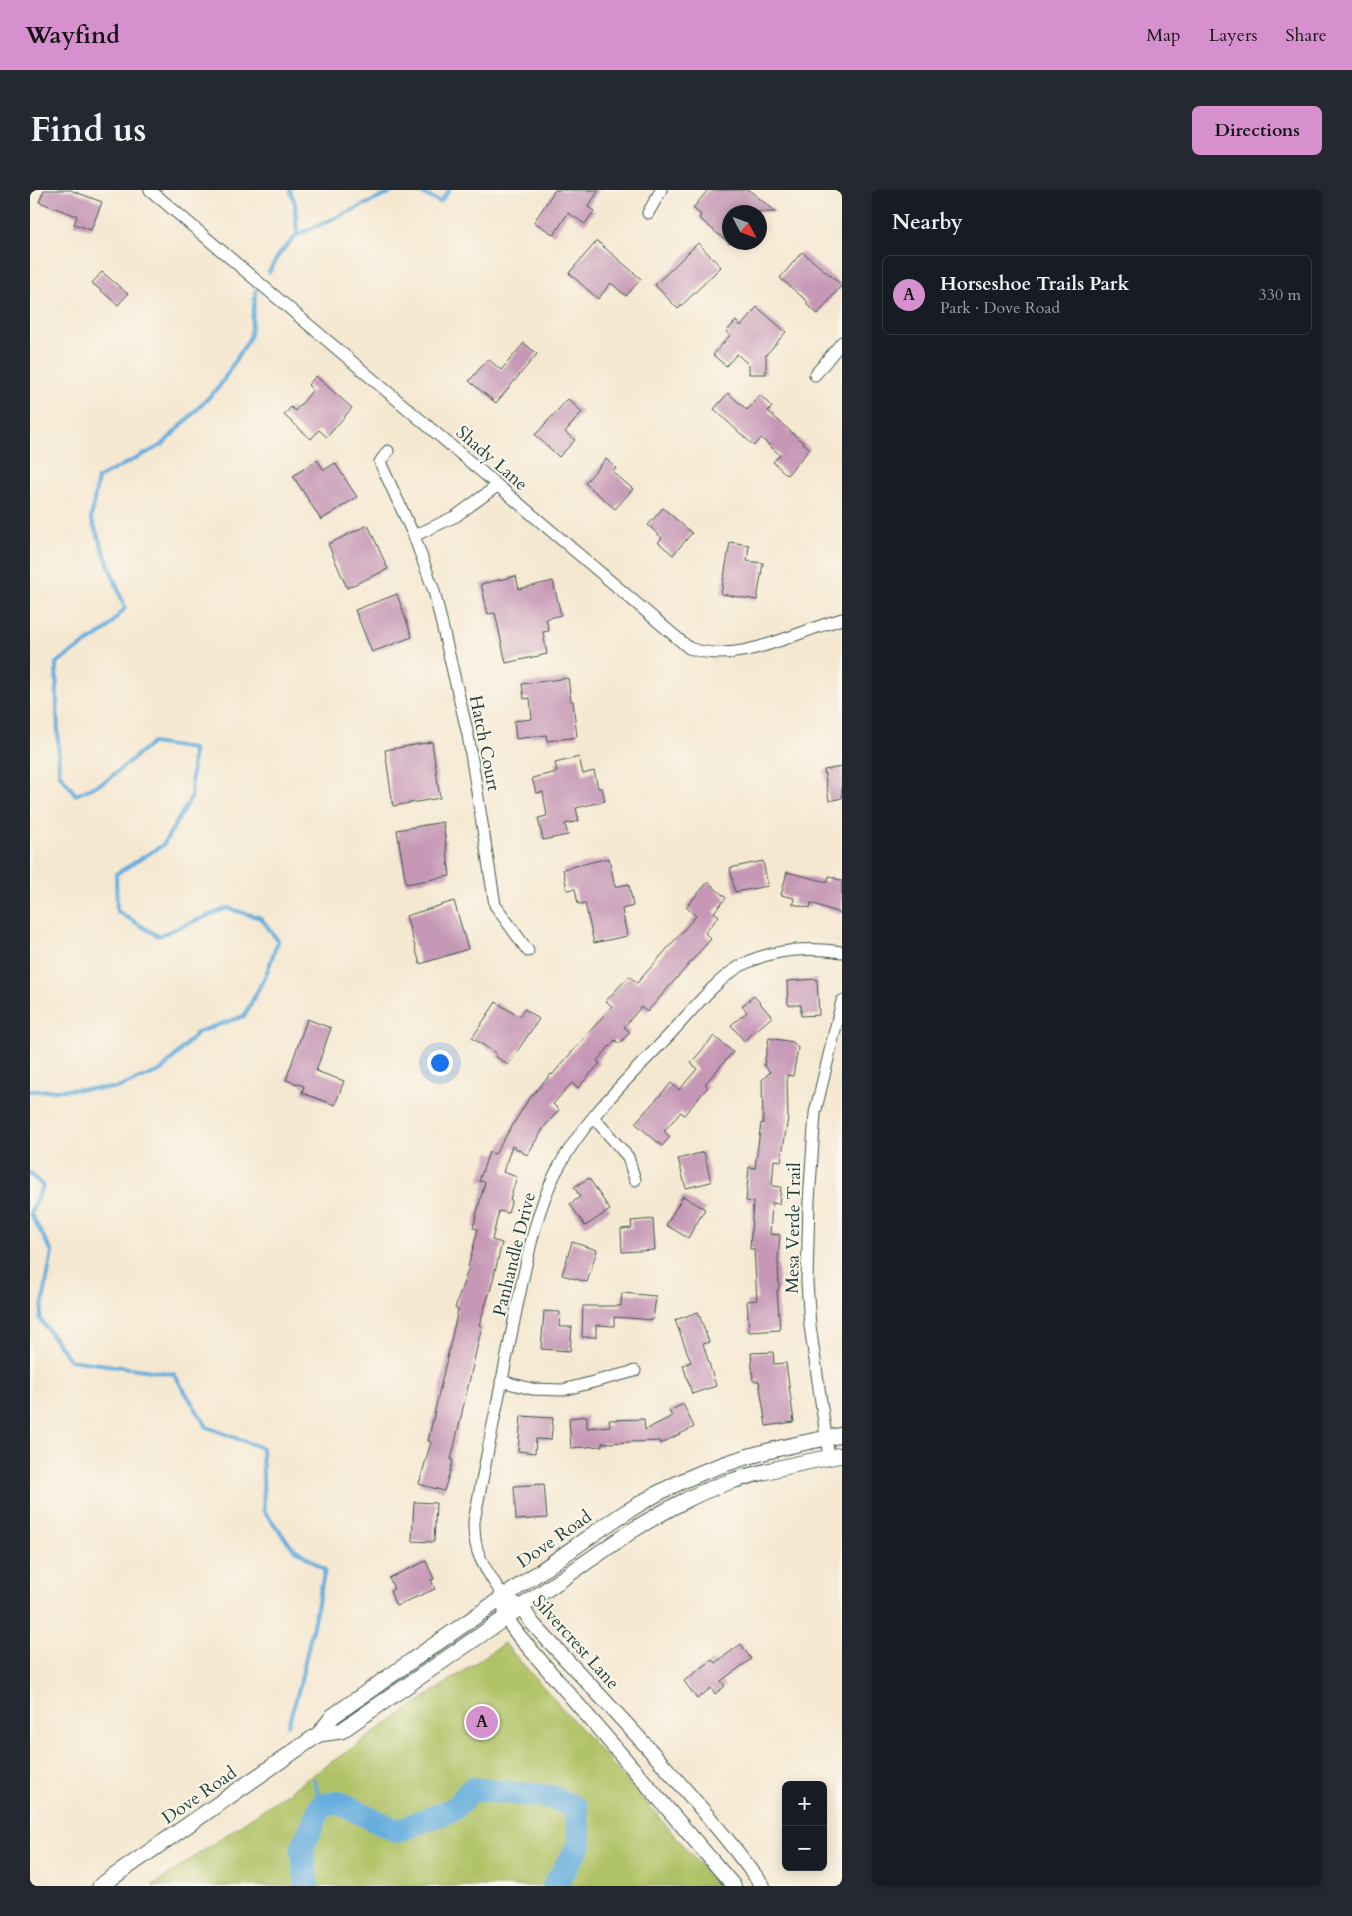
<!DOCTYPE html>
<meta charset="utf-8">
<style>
:root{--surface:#171b24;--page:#242831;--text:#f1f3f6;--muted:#9ea1a6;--line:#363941;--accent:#d690ce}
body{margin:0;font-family:Cardo,serif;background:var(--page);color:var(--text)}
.controls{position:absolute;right:15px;bottom:15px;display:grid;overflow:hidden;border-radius:8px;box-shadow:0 2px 12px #0003}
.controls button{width:45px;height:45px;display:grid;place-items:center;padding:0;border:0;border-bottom:1px solid var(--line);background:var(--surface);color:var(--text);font:25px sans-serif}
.compass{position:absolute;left:692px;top:15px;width:45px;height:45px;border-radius:50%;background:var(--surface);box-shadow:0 2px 12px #0003;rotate:131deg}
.you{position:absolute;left:409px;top:872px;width:18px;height:18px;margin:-12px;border:4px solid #fff;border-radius:50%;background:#1a73e8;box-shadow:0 0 0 8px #1a73e833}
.badge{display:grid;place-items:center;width:32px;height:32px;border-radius:50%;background:var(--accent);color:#111;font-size:16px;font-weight:700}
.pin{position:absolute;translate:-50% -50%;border:2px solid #fff;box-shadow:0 1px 5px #0006}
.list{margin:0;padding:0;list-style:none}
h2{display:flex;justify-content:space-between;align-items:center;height:65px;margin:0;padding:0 20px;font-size:21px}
h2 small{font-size:16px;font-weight:400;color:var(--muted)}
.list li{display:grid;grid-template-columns:32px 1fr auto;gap:15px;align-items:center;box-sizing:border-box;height:80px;margin:0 10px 10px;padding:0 10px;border:1px solid var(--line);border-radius:8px}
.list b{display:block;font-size:19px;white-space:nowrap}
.list p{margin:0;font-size:16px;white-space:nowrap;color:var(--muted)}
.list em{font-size:16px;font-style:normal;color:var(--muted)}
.map{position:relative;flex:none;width:812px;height:1696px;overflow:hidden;border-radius:8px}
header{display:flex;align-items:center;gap:30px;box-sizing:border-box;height:70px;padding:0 25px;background:var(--accent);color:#111}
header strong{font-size:24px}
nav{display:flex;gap:28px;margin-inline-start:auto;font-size:18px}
.intro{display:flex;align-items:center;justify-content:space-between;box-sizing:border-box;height:120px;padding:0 30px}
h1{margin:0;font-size:35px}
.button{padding:12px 22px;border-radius:8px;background:var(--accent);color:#111;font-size:18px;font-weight:700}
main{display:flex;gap:30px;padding:0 30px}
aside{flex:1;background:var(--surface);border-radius:8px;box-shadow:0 2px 12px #0003}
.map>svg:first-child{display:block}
.green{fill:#b0c266;stroke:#68804d}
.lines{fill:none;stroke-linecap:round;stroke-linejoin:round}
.stream{stroke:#66aedd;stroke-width:4}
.river{stroke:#66aedd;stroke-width:24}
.building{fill:#c698b6}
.minor-casing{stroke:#3f574c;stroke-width:13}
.tertiary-casing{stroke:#3f574c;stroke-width:16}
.secondary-casing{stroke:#3f574c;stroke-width:17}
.minor{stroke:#fff;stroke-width:11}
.tertiary{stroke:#fff;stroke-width:14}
.secondary{stroke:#fff;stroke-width:15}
.labels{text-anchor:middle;stroke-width:4;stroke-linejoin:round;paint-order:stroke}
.street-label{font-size:18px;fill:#1f3d34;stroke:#fbf7ec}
</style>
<header>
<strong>Wayfind</strong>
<nav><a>Map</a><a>Layers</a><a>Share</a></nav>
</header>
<div class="intro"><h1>Find us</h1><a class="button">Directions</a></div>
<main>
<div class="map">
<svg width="812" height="1696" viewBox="0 0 812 1696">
<rect width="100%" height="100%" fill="#fbf7ec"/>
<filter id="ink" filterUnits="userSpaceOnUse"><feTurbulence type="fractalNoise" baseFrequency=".02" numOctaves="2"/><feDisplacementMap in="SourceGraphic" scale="10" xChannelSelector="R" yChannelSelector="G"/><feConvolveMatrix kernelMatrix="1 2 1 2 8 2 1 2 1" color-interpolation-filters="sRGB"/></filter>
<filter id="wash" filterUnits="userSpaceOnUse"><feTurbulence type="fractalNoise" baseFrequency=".0096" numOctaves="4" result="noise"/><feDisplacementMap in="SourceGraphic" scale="20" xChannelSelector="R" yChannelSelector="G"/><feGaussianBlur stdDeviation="1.12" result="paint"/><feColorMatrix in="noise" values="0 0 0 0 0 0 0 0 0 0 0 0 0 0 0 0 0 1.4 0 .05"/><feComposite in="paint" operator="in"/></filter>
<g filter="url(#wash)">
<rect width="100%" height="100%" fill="#f5e8d1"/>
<path class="green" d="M474,1453L616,1612L688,1696H122Z"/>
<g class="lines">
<path class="stream" d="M260,0L265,13L267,45
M385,0L410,12L419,0
M239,82L250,63L267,45L367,0
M0,901L87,898L132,880L168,842L214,826L236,785L248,751L231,728L197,718L128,746L87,721L86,684L133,655L161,608L163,559L122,553L76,591L46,605L29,583L26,473L75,441L95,418L61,328L68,288L132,255L189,197L220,147L226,100
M0,983L13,996L0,1023L22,1062L10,1129L40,1170L144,1184L177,1237L232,1258L234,1321L262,1357L295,1380L270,1495L258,1535
M284,1589L291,1616"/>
<path class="river" d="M277,1696L272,1659L291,1616L308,1612L367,1641L424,1619L442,1599L521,1607L546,1618L550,1654L524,1696"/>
</g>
<g id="blocks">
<path class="building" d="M14,0H40L72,12L61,40L44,34L47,26L9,12Z
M525,0H569L558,17L564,21L555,34L538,23L524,45L504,32Z
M678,0H719L746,22H700V54L669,28L671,25L663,18Z
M567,51L611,89L596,106L581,93L568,109L539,83Z
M668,53L691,77L648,119L625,95Z
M772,62L812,95L788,124L776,114L778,112L750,88Z
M72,82L98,104L88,115L62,93Z
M727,117L756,142L736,165V184H719V175L707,164L696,176L683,165L700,145L696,142L706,131L711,136Z
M494,153L507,164L466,213L439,191L458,169L471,180Z
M286,186L322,218L297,247L289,240L281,249L254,225L261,217L265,221L283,200L278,195Z
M698,203L717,220L730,205L742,217L738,221L780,259L757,285L743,272L750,265L731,248L724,256L684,219Z
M538,209L552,222L535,242L545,250L529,267L505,245Z
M576,269L586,278L583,282L603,299L585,319L555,293Z
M287,270L294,280L305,273L327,307L291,330L263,286Z
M633,318L662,343L643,365L628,352L632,348L618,335Z
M338,335L358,379L317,398L298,354Z
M700,352L719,355L717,371L733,373L727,410L691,404Z
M486,386L489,399L523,391L531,425L516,429L519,441L513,442L517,464L476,473L465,423L458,424L451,394Z
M367,404L382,447L342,462L325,420Z
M538,488L541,511H543L547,547L517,551L516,545L486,549L484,531L502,529L500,508L494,509L492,494Z
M402,552L410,608L363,616L355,560Z
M549,567L553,584L564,581L568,598H572L575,611L546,618L549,631L535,634L538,645L513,650L508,628L517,626L513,602L506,603L502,588L527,582L525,573Z
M812,577V608L799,611L794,580Z
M413,632L420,686L376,694L367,640Z
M579,668L585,697L599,694L603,716L592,719L597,746L564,753L555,713L548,714L545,699L537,700L533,679Z
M733,671L738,696L705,702L700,678Z
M757,682L797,692L799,686L812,691V724L781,713L780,718L763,714L764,708L751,705Z
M678,692L696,708L684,722L689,726L675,743L681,749L617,822L611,817L594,837L600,842L589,854L585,850L567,871L570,873L548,898L542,893L523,914L529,920L515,936L497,965L482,956L473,982L487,987L480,1009L482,1010L478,1023L469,1021L462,1050L472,1053L461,1098L449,1135L452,1136L421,1270L423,1271L414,1301L389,1294L401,1252L398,1251L428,1120L425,1118L439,1077H438L448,1039L443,1038L455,992L449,991L459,962L465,964L498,910L521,884L522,885L582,816L576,811L599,786L607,793L666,726L656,717Z
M424,711L438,759L390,774L376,726Z
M787,789L789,825L771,826V815H758L757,791Z
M724,806L742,827L714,851L701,835L717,822L712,816Z
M466,812L489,827L495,819L509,829L478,875L465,866L467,864L442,848Z
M277,829L301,838L286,881L314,891L305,915L272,903L274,896L256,890Z
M684,846L703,862L675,894L678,897L654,925L651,922L634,941L640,947L632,956L605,933L641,893L649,900L667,879L661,873Z
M739,848L763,852L768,858L763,886L757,885L758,928L751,971L744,970L742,996L751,997L749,1014L742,1013L740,1044L750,1045L748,1071L749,1100H747L750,1140L719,1142L717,1111L727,1110L724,1059H720L723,1012L716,1011L719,977L725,978L731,933L733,934L732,890L740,882L734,875Z
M674,962L681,992L656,998L648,969Z
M559,988L580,1020L555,1036L540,1014L550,1007L544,997Z
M653,1006L675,1019L658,1048L636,1035Z
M623,1029L625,1060L592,1062L591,1039L602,1038L601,1031Z
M542,1052L567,1060L557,1092L532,1085Z
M592,1103L626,1106L623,1130L584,1127V1136L566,1135V1147H552L553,1116H591Z
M514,1121L530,1122L529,1137H542L540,1161L511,1159Z
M668,1122L679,1152L673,1154L686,1196L662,1204L653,1175L661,1172L645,1130Z
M743,1162L744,1174L756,1173L764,1232L736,1236L729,1191H723L721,1163Z
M653,1214L664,1237L630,1254L629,1251L572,1253V1256L541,1258L539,1228L557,1226V1238L580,1236L579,1230L614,1229L615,1240L642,1226L639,1221Z
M491,1226L523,1228L521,1250L506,1249L505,1263L488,1261Z
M514,1294L517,1328L486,1330L484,1296Z
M384,1312L406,1313L404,1352L382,1351Z
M396,1371L404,1389L401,1390L405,1399L366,1416L360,1401L364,1399L359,1388Z
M711,1454L721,1469L691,1491L695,1496L685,1504L681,1498L667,1509L654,1491L682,1470L685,1473Z"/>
</g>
</g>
<g filter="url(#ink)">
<use href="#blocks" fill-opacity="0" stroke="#3f574c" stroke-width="1"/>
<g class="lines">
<defs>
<path id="minor" d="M120,0L659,458C708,476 765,442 812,429
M618,23L631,0
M785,185L812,152
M358,261L350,272L384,346
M467,296L426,326L384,346L404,401L438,545L465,715L498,761
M564,928L598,967L605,990
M471,1191L502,1199L533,1200L605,1181
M799,1267L780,1136L777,1092L779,1011L785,923L812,811
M474,1407C456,1379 443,1366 444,1331C458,1259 472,1188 487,1116C497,1071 505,1023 526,982C554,928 603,884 644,840C664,818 689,786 716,773C744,759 781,757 812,762"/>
<path id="tertiary" d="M474,1407L492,1418L503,1434C582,1519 664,1603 733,1696
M475,1417L476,1428L489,1446L704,1696"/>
<path id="secondary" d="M289,1544L311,1541L603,1340C633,1322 665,1303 699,1292C736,1280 774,1272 812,1265
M70,1696L289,1544L303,1526C371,1478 440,1430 508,1383C557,1349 604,1312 659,1288C708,1266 760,1255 812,1245"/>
</defs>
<use href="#minor" class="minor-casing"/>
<use href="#tertiary" class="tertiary-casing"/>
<use href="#secondary" class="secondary-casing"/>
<use href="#minor" class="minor"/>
<use href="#tertiary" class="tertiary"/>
<use href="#secondary" class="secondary"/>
</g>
</g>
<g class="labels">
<g class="street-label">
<text transform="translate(462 268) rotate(41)" y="6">Shady Lane</text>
<text transform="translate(455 553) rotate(79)" y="6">Hatch Court</text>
<text transform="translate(763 1038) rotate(-89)" y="6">Mesa Verde Trail</text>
<text transform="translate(484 1064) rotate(-76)" y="6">Panhandle Drive</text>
<text transform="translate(524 1349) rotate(-35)" y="6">Dove Road</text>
<text transform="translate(546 1452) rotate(48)" y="6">Silvercrest Lane</text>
<text transform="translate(169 1605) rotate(-35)" y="6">Dove Road</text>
</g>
</g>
</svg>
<div class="controls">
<button>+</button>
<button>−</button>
</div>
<svg class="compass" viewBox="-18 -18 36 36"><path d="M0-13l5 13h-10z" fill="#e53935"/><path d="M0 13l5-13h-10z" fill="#9ea1a6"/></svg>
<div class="you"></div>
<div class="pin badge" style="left:452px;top:1532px">A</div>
</div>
<aside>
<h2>Nearby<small></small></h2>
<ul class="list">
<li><span class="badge">A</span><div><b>Horseshoe Trails Park</b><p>Park · Dove Road</p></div><em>330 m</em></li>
</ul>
</aside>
</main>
